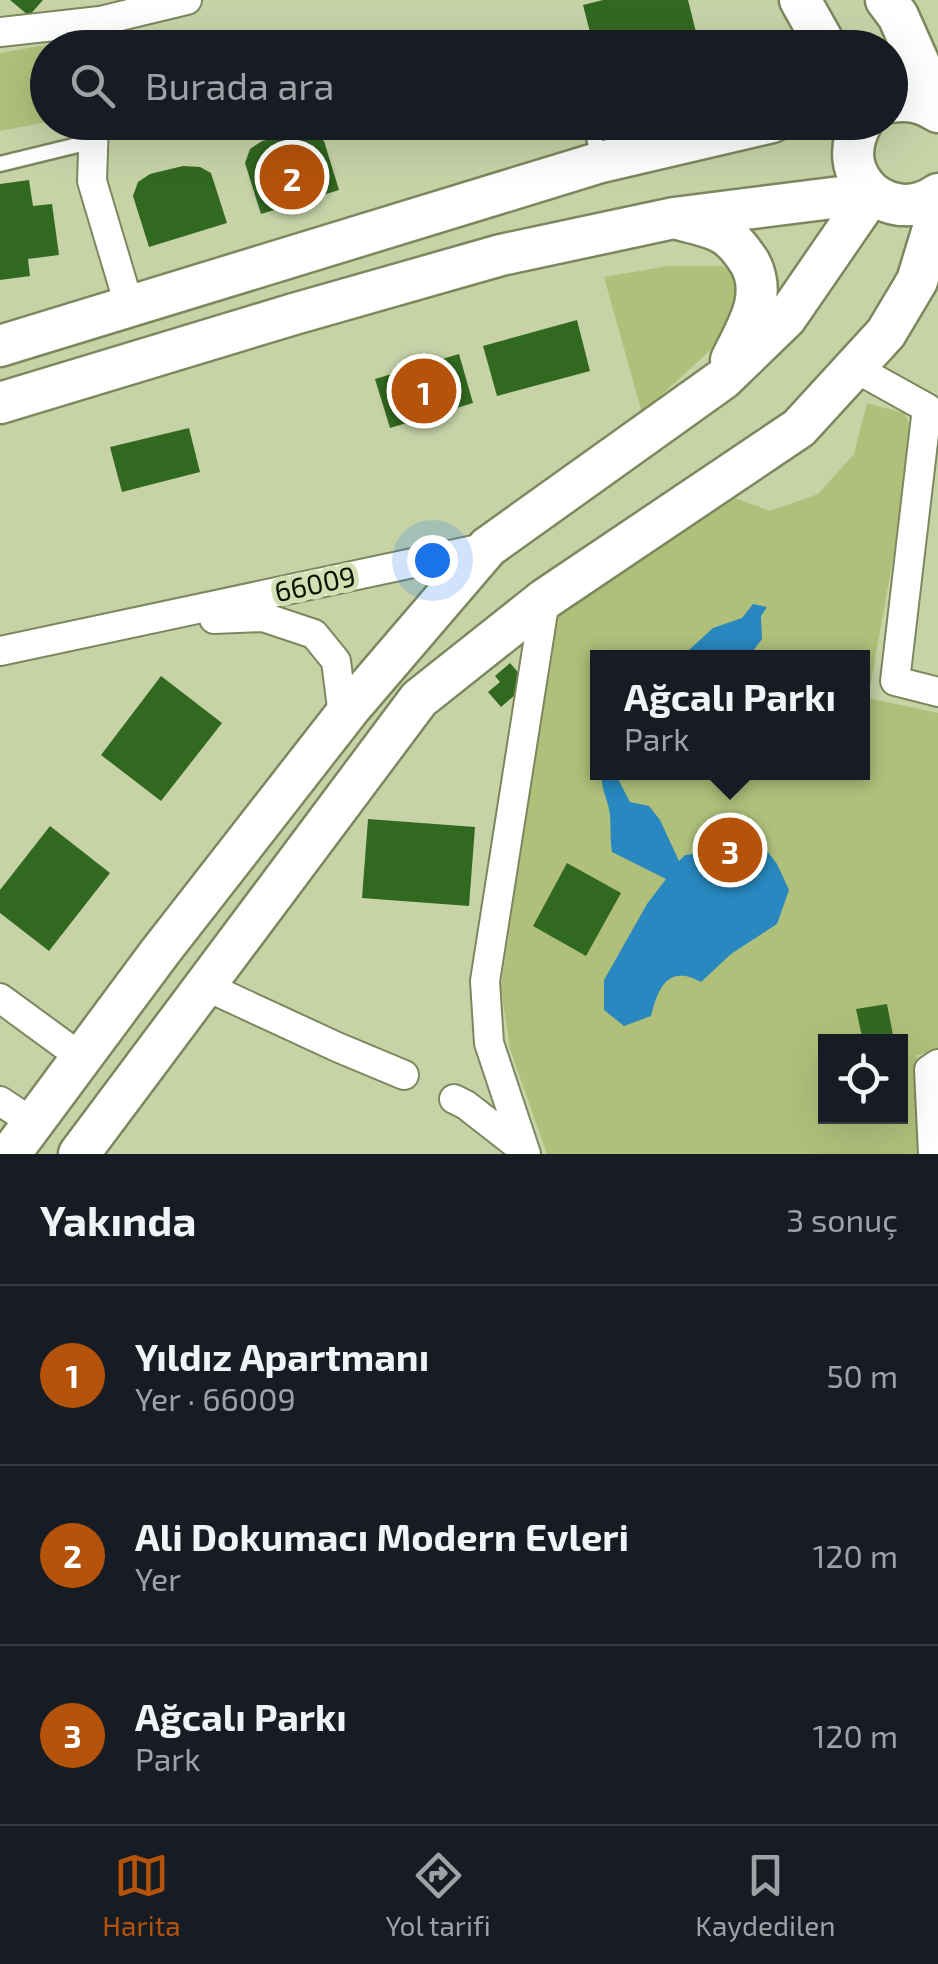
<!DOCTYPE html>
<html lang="tr">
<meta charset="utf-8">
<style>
:root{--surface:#171b24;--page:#242831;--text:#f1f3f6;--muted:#9ea1a6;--line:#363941;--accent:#b45309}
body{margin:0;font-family:"Exo 2",sans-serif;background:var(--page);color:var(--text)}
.controls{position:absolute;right:30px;bottom:30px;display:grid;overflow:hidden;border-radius:0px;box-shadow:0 10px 40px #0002}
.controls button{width:90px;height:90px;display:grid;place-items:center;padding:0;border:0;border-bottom:2px solid var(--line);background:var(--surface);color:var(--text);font:50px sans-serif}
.you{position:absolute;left:432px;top:560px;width:35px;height:35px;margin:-25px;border:8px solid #fff;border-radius:50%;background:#1a73e8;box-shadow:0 0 0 15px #1a73e833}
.badge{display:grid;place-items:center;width:65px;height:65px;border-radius:50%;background:var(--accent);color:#fff;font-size:32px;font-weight:700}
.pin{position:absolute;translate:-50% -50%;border:5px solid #fff;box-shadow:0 2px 10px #0006}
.popup{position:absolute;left:590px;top:650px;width:280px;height:130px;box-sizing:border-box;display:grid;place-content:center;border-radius:0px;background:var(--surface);filter:drop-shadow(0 2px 8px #0005);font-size:32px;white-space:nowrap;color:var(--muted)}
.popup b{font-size:38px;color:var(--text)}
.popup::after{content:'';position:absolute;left:50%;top:100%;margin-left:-20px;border:20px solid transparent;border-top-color:var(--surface)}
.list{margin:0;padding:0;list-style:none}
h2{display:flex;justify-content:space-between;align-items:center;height:130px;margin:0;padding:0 40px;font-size:42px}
h2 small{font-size:32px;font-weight:400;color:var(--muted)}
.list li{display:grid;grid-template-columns:65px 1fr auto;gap:30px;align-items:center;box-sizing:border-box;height:180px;padding:0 40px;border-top:2px solid var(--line)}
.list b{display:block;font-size:38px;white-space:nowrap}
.list p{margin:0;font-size:32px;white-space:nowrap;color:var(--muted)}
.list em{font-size:32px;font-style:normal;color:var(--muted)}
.icon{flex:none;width:55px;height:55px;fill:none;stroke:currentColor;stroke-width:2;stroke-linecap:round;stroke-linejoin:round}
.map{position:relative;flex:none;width:938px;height:1154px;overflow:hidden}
.search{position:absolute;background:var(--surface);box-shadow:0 10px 40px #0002;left:30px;right:30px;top:30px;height:110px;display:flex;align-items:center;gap:25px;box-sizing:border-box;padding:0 35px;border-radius:55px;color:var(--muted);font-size:38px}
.sheet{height:670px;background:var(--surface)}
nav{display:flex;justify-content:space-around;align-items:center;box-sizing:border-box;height:140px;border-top:2px solid var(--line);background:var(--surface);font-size:28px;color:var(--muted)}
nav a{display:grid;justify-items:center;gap:5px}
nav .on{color:var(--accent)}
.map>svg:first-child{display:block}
.green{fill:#b0c07b;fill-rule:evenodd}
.water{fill:#2888bf}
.building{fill:#326921}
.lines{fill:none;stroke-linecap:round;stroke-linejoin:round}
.lane-casing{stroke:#7d875e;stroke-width:19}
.street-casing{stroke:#7d875e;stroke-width:32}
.secondary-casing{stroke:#7d875e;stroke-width:45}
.lane{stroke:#fff;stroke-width:14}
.street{stroke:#fff;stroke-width:28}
.secondary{stroke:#fff;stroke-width:40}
.labels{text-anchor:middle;stroke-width:10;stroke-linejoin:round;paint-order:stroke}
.street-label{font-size:28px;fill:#0d1003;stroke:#d4e0b4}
</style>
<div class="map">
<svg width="938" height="1154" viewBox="0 0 938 1154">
<rect width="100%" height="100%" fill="#c7d3a7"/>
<path class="green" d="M80,39V47L48,48L47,122L0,131V53Z
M669,266H723L740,281L730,332L642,413L604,277Z
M867,403L904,413L915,436L868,698L938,713V1051L917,1055L921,1154H547L510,1049L501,987L555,617L730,496L770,511L818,494L854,454ZM598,658H862V772H598ZM826,1042H900V1116H826Z"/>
<path class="water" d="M753,604L767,607L761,616L762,639L750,655L671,657L689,650L713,628L742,618Z
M602,773H622L619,781L630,802L649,806L660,820L679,861L685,855L716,851L732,840L762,844L777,864L789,890L777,924L731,954L701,982C668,964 658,988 651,1016L624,1026L604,1010V980L647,904L666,879L612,852C610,839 611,828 610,816C609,800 600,789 602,773Z"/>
<path class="building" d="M10,0H43L29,16Z
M603,0H688L700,48H594L583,5Z
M295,133L313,134L324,141L339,190L261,214L245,163L250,149L262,141Z
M183,166L200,167L211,173L227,223L149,247L133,196L138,182L150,174Z
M29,180L33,206L52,204L59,255L28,259L30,276L0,280V184Z
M577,320L590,371L497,396L483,346Z
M459,354L473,403L390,428L375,379Z
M189,428L200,472L122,492L110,447Z
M510,663L528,684L501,707L488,692L500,682L495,676Z
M161,676L222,723L161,801L101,755Z
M368,819L475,827L469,906L362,898Z
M50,826L110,873L49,951L0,913V890Z
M567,863L621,893L586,956L533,926Z
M887,1004L893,1035L863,1041L856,1009Z"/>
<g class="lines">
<defs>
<path id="lane" d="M590,122L599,157
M0,164L94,141"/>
<path id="street" d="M0,32L100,21L187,0
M98,48L100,21
M94,122L92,181L129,305
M855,368L927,408L895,681L938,692
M214,619L263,617L314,634L336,661L343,716
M0,651L488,547
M203,985L337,1047L404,1075
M0,998L82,1058
M454,1099L466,1105L525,1151
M0,1101L33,1123
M526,1154L489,1043L485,981L545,599
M933,1154L929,1070L938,1064"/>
<path id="secondary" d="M800,0L827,48
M886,0L898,16L938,106
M890,102C909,99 922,102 938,112
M678,219C692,223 711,226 724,234C735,241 743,252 750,263C768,297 746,329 731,360
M0,346L601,162L772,122
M0,403L294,314L501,255L674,218L872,193C893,209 916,209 938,194
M10,1154L160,952L351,707L488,547L723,379L786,318L872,193C850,173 848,148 862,122
M79,1154L419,699L545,599L799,428L886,333L917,281L938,212"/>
</defs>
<use href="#lane" class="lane-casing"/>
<use href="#street" class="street-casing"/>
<use href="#secondary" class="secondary-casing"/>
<use href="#lane" class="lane"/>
<use href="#street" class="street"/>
<use href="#secondary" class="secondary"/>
</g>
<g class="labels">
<g class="street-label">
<text transform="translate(315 584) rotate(-12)" y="10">66009</text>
</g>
</g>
</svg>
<div class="controls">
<button><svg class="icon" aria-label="locate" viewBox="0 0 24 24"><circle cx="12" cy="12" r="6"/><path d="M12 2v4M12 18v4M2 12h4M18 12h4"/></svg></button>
</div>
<div class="you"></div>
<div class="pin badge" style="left:424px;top:391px">1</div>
<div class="pin badge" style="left:292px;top:177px">2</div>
<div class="pin badge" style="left:730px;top:850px">3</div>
<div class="popup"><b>Ağcalı Parkı</b>Park</div>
<div class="search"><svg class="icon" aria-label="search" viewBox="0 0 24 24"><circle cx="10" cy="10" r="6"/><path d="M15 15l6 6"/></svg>Burada ara</div>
</div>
<section class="sheet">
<h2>Yakında<small>3 sonuç</small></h2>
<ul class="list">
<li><span class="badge">1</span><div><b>Yıldız Apartmanı</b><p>Yer · 66009</p></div><em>50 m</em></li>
<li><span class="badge">2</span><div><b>Ali Dokumacı Modern Evleri</b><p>Yer</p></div><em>120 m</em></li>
<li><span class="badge">3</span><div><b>Ağcalı Parkı</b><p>Park</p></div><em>120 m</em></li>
</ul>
</section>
<nav>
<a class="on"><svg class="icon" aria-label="map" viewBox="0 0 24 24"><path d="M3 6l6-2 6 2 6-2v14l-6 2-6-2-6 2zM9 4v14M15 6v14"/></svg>Harita</a>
<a><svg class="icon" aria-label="directions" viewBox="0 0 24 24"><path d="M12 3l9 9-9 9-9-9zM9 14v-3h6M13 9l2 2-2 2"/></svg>Yol tarifi</a>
<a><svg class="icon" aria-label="saved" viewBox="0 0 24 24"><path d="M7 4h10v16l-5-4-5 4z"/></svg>Kaydedilen</a>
</nav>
